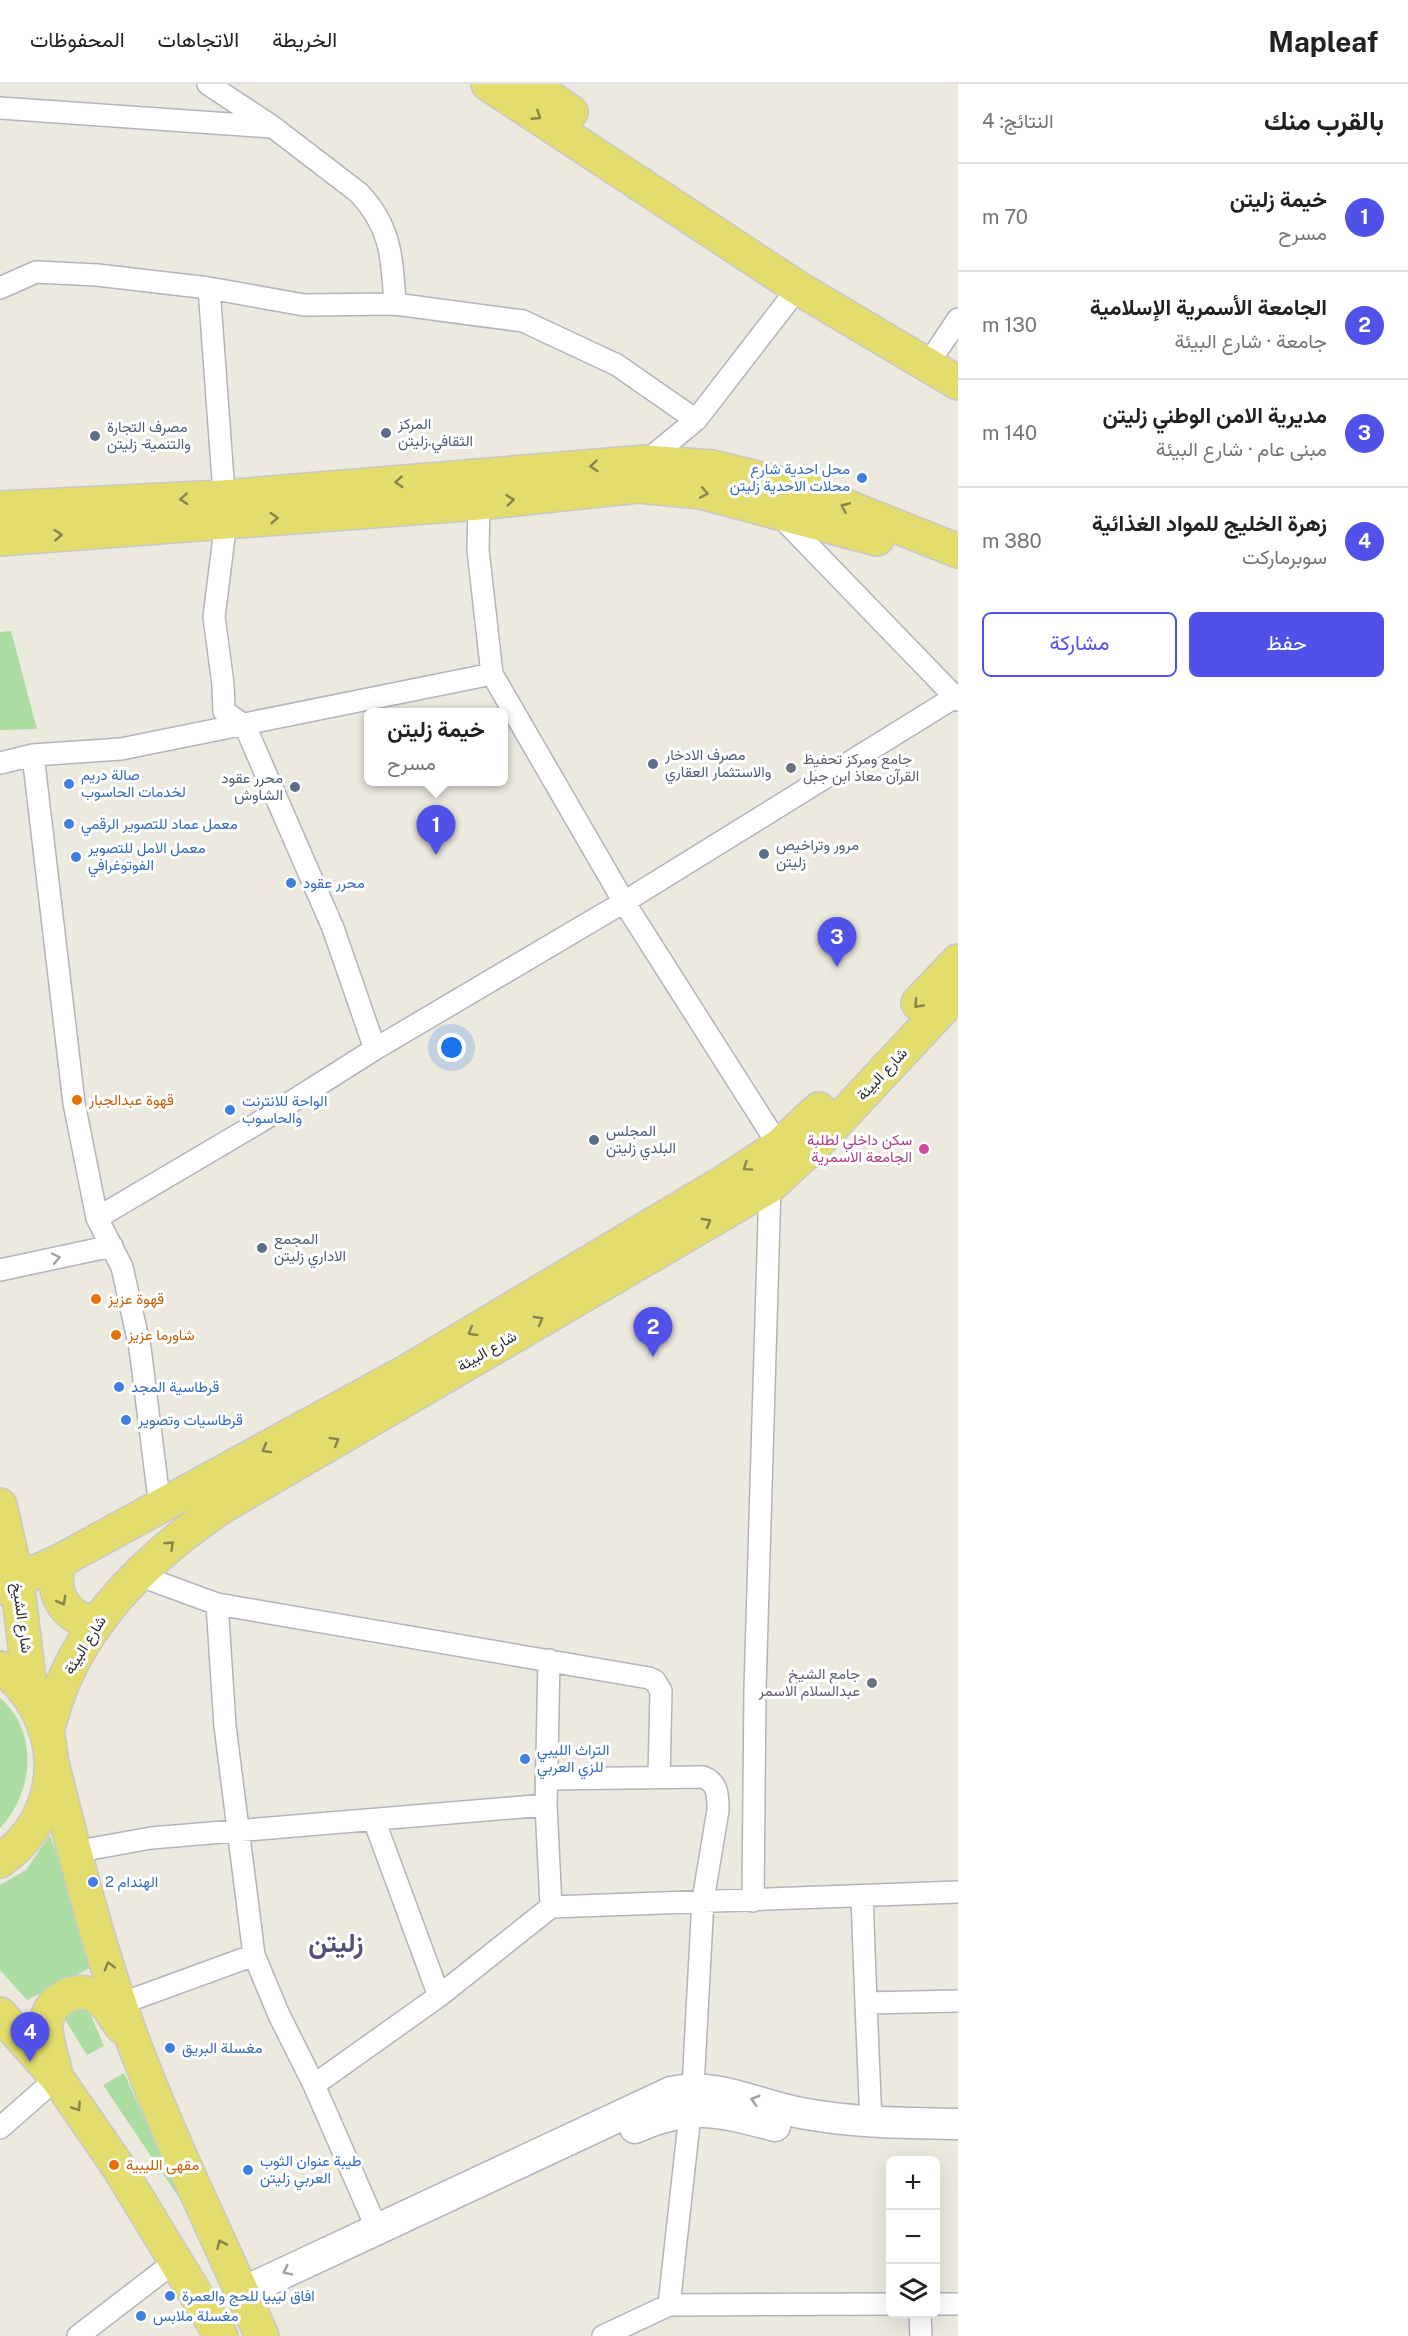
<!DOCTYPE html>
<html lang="ar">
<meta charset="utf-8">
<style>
:root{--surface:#fff;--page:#f6f6f6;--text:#202124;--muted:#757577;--line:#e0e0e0;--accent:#5051e8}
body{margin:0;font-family:"Public Sans",Vazirmatn,sans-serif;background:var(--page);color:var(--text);direction:rtl}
.controls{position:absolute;right:18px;bottom:18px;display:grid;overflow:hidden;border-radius:9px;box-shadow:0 6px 24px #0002}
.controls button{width:54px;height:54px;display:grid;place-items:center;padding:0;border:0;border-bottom:2px solid var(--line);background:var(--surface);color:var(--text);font:30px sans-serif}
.you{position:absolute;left:452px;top:964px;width:21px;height:21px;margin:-15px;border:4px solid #fff;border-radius:50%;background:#1a73e8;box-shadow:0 0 0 9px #1a73e833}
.badge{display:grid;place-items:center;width:39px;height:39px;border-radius:50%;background:var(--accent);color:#fff;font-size:20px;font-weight:700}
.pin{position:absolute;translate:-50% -50px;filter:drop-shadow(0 2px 3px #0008)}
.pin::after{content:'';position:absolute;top:32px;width:21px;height:18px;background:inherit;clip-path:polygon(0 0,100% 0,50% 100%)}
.popup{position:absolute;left:364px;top:624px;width:144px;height:78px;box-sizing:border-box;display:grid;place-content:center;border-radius:9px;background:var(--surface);filter:drop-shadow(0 2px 4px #0005);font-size:20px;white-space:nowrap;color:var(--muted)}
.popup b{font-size:22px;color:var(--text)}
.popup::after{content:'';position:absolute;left:50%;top:100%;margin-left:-12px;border:12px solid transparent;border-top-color:var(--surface)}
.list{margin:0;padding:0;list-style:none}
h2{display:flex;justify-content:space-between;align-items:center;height:78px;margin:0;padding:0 24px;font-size:26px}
h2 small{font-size:20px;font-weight:400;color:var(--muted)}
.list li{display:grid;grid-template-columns:39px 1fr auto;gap:18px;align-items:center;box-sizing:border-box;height:108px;padding:0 24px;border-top:2px solid var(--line)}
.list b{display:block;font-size:22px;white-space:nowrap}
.list p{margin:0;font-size:20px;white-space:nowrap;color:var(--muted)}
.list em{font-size:20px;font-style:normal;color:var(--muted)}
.actions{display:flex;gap:12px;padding:18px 24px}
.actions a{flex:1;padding:14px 0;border:2px solid var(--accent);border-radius:9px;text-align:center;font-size:21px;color:var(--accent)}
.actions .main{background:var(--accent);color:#fff}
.icon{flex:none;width:33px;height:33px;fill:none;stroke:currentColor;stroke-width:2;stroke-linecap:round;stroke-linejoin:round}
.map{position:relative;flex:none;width:958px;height:2252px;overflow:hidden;direction:ltr}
header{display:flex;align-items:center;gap:36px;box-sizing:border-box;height:84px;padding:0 30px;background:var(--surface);border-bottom:2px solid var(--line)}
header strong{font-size:28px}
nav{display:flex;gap:33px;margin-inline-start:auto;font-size:21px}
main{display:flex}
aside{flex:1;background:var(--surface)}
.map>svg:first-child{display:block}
.green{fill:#abdda2}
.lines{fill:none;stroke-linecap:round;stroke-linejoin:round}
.street-casing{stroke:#b3b3be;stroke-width:24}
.secondary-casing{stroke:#b3b3be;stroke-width:33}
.primary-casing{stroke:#c8c8c8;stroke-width:36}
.street{stroke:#fff;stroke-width:21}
.secondary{stroke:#fff;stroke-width:30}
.primary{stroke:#e3dd6d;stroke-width:33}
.oneway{stroke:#88844c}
.oneway2{stroke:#a0a0a0}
.service-dot{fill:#5c6f8a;stroke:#fff;stroke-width:2}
.shop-dot{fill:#3f7fe0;stroke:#fff;stroke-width:2}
.worship-dot{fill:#6b7280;stroke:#fff;stroke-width:2}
.food-dot{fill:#e8710a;stroke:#fff;stroke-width:2}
.hotel-dot{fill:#d1479c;stroke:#fff;stroke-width:2}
.labels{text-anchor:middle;stroke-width:6;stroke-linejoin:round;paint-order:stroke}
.service-label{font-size:15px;fill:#4e5e75;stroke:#fff;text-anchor:start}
.shop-label{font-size:15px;fill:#366cbe;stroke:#fff;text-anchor:start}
.worship-label{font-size:15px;fill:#5b616d;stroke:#fff;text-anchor:start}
.street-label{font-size:15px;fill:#2c2c2c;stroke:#fff}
.food-label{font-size:15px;fill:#c56008;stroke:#fff;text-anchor:start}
.hotel-label{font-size:15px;fill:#b23c85;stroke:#fff;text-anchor:end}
.town-label{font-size:27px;font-weight:bold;fill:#505078;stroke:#fff}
</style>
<header>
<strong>Mapleaf</strong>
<nav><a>الخريطة</a><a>الاتجاهات</a><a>المحفوظات</a></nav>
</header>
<main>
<aside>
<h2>بالقرب منك<small>النتائج: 4</small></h2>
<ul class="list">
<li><span class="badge">1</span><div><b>خيمة زليتن</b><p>مسرح</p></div><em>70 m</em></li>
<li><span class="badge">2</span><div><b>الجامعة الأسمرية الإسلامية</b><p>جامعة · شارع البيئة</p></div><em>130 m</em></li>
<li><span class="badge">3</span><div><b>مديرية الامن الوطني زليتن</b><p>مبنى عام · شارع البيئة</p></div><em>140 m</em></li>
<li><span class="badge">4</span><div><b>زهرة الخليج للمواد الغذائية</b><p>سوبرماركت</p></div><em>380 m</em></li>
</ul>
<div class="actions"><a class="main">حفظ</a><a>مشاركة</a></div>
</aside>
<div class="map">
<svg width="958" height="2252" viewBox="0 0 958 2252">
<rect width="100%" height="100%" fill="#ece9df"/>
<path class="green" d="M11,547L37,645L0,646V548Z
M0,1614C40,1648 33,1710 0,1744Z
M50,1751L96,1881L27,1916L0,1886V1801L26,1786Z
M85,1918L104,1962L87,1971L62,1931Z
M124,1989L182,2118L103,2001Z"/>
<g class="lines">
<defs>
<path id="street" d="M208,0L273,43L359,109C392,144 392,175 395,220
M0,24L272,43
M0,204L36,188L97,191L209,204L304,221L395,220L523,237L617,281L696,336
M209,204L226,437L214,533L223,600L224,627L245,642L333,844L375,965
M932,274L958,235
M645,378L696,336L798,204
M479,419L478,466L492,590L624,818L779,1062
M779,431L958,616
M33,671L74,1019L97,1134L122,1183L140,1264L160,1423
M0,679L33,671L121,665L492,590
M97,1134L258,1039L375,965L624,818L955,613
M0,1186L112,1162
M138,1491L217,1520L649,1594L655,1597L661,1607L659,1693
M217,1520L225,1642L254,1871L279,1931L314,2001L377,2145
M549,1576L546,1721L551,1823
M546,1695L703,1693C718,1699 718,1711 718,1726L703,1816L693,2003L669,2221
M374,1736L439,1912
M74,1768L151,1754L546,1721
M862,1813L866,1919L958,1917
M753,1817L755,1605L770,1102
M866,1919L871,2039
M120,1920L254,1871
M314,2001L439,1912L551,1823L958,1808
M0,2044L57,1994
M936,2220H958
M920,2230L921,2252
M78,2252L177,2176
M603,2252L669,2221L890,2220"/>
<path id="secondary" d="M635,2044C689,2019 719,2027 775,2042
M243,2208L671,2008C720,1998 755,2021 801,2029C853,2039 905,2039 958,2040"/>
<path id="primary" d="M488,0L798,204L958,299
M530,0L571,28
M0,424L223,413L645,378L712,383L800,404L958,467
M0,455L479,419L638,402L701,408L877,455
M918,919L958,877
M0,1421L17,1496L31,1613
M60,1477C49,1507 63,1533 95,1539
M0,1504L60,1477L406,1288L724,1098L779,1062L819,1025
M0,1584C15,1592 29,1611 37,1625C65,1681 51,1740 0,1777
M47,1646C53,1629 57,1610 65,1594C97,1522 159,1465 223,1422L770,1102L820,1056L958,908
M52,1679C72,1759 93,1843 120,1921C159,2034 213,2143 262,2252
M0,1930L57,1994L119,2084L221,2252
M56,1991C53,1975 45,1956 46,1940C48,1913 82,1898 102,1917C110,1924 116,1935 122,1943"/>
</defs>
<use href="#street" class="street-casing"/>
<use href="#secondary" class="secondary-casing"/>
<use href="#primary" class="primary-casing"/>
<use href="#street" class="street"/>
<use href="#secondary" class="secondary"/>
<use href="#primary" class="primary"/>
</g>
<defs><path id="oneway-chevron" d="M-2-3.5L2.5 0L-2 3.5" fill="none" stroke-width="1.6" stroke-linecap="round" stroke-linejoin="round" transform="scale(1.5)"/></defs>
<g class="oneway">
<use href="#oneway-chevron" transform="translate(537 32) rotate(33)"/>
<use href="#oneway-chevron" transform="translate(594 382) rotate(175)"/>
<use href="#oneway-chevron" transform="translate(399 398) rotate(175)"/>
<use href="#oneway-chevron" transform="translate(704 409) rotate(11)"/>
<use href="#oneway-chevron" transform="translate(184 415) rotate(177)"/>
<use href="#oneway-chevron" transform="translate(510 416) rotate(-6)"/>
<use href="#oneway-chevron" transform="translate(845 423) rotate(-157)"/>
<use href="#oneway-chevron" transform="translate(274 434) rotate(-4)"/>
<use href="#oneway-chevron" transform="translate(58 451) rotate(-4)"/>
<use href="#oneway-chevron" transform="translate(918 920) rotate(133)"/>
<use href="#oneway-chevron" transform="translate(747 1083) rotate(146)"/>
<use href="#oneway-chevron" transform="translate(707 1138) rotate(-30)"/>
<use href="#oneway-chevron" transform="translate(539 1236) rotate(-30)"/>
<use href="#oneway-chevron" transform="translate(472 1248) rotate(149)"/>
<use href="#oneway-chevron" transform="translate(335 1357) rotate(-31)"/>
<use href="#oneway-chevron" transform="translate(266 1365) rotate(151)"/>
<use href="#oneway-chevron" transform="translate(170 1461) rotate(-43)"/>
<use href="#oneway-chevron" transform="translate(62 1517) rotate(61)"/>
<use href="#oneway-chevron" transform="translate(109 1882) rotate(-106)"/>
<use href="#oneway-chevron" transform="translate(77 2023) rotate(56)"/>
<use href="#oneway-chevron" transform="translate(221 2160) rotate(-114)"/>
</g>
<g class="oneway2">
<use href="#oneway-chevron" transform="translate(56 1174) rotate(-12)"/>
<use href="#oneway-chevron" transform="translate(755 2016) rotate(-164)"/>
<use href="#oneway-chevron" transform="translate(287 2187) rotate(154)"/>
</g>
<g class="service-dot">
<circle cx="386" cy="349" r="6"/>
<circle cx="95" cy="352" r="6"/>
<circle cx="653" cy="680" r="6"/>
<circle cx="295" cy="703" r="6"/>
<circle cx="764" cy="770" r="6"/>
<circle cx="594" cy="1056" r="6"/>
<circle cx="262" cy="1164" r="6"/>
</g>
<g class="shop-dot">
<circle cx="862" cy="394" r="6"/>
<circle cx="69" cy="700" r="6"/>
<circle cx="69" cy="740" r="6"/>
<circle cx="76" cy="773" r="6"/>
<circle cx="291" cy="799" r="6"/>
<circle cx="230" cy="1026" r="6"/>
<circle cx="119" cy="1303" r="6"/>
<circle cx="126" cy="1336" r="6"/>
<circle cx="525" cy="1675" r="6"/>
<circle cx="93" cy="1798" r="6"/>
<circle cx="170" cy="1964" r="6"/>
<circle cx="248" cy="2086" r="6"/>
<circle cx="170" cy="2212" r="6"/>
<circle cx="141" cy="2232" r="6"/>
</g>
<g class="worship-dot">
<circle cx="791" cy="684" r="6"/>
<circle cx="872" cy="1599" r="6"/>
</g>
<g class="food-dot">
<circle cx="77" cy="1016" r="6"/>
<circle cx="96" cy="1215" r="6"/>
<circle cx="116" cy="1251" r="6"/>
<circle cx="114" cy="2081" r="6"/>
</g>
<circle class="hotel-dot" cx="924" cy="1065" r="6"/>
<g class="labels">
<g class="service-label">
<text x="398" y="345">المركز<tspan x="398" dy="17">الثقافي.زليتن</tspan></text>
<text x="107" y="348">مصرف التجارة<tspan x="107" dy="17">والتنمية- زليتن</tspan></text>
<text x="665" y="676">مصرف اﻻدخار<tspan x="665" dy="17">واﻻستثمار العقاري</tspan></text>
<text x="283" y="699" text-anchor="end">محرر عقود<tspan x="283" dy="17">الشاوش</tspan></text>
<text x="776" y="766">مرور وتراخيص<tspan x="776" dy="17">زليتن</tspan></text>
<text x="606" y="1052">المجلس<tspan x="606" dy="17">البلدي زليتن</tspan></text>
<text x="274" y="1160">المجمع<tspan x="274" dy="17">الاداري زليتن</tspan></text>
</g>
<g class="shop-label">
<text x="850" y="390" text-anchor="end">محل احدية شارع<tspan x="850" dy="17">محلات الاحدية زليتن</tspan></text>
<text x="81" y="696">صالة دريم<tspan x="81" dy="17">لخدمات الحاسوب</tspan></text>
<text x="81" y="745">معمل عماد للتصوير الرقمي</text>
<text x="88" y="769">معمل الامل للتصوير<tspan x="88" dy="17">الفوتوغرافي</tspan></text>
<text x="303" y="804">محرر عقود</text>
<text x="242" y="1022">الواحة للانترنت<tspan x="242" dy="17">والحاسوب</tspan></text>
<text x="131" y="1308">قرطاسية المجد</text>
<text x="138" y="1341">قرطاسيات وتصوير</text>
<text x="537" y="1671">التراث الليبي<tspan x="537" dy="17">للزي العربي</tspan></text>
<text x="105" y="1803">الهندام 2</text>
<text x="182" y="1969">مغسلة البريق</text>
<text x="260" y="2082">طيبة عنوان الثوب<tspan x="260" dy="17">العربي زليتن</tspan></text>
<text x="182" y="2217">افاق ليبيا للحج والعمرة</text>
<text x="153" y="2237">مغسلة ملابس</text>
</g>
<g class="worship-label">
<text x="803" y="680">جامع ومركز تحفيظ<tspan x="803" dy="17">القرآن معاذ ابن جبل</tspan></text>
<text x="860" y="1595" text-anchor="end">جامع الشيخ<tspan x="860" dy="17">عبدالسلام الاسمر</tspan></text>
</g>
<g class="street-label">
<text transform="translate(882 990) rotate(-47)" y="5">شارع البيئة</text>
<text transform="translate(487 1267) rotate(-30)" y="5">شارع البيئة</text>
<text transform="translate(22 1534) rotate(82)" y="5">شارع الشيخ</text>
<text transform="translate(85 1561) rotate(-58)" y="5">شارع البيئة</text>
</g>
<g class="food-label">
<text x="89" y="1021">قهوة عبدالجبار</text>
<text x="108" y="1220">قهوة عزيز</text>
<text x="128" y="1256">شاورما عزيز</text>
<text x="126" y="2086">مقهى الليبية</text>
</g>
<g class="hotel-label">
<text x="912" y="1061">سكن داخلي لطلبة<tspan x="912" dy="17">الجامعة اﻻسمرية</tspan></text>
</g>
<g class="town-label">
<text x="336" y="1868">زليتن</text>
</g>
</g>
</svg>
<div class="controls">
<button>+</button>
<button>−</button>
<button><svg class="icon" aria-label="layers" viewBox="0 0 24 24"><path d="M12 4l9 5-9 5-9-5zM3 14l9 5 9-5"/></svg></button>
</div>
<div class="you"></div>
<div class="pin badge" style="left:436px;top:771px">1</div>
<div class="popup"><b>خيمة زليتن</b>مسرح</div>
<div class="pin badge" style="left:653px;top:1273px">2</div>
<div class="pin badge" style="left:837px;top:883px">3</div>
<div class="pin badge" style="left:30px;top:1978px">4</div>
</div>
</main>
